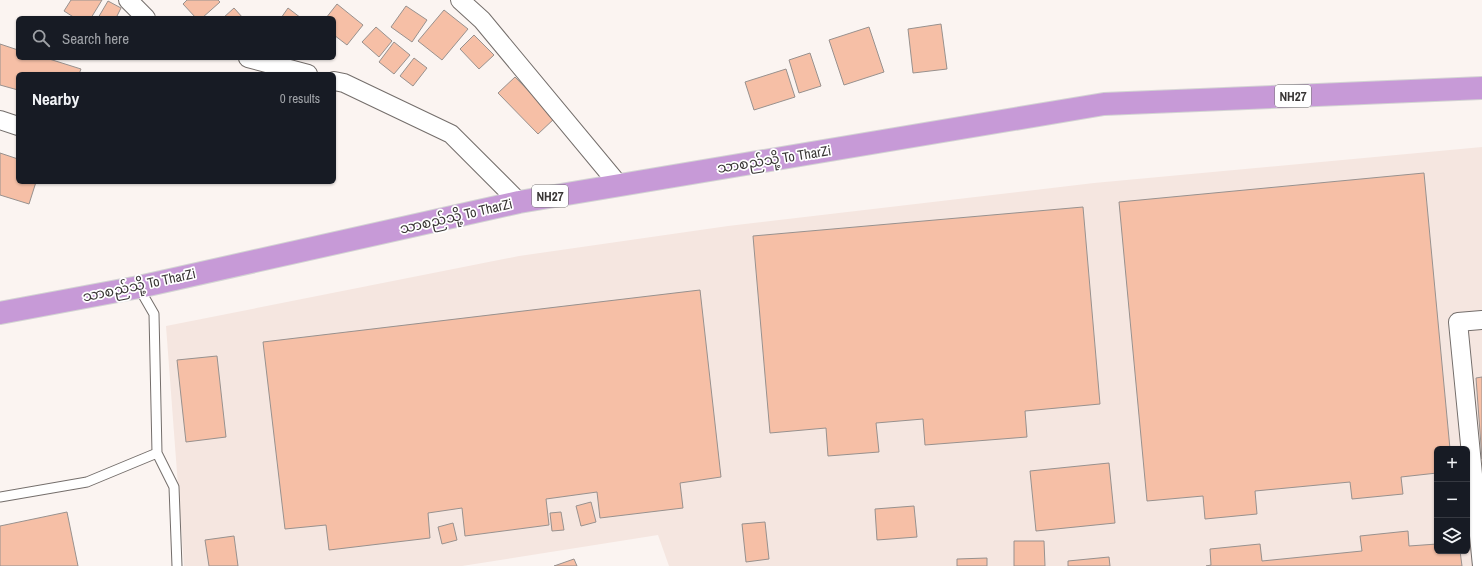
<!DOCTYPE html>
<meta charset="utf-8">
<style>
:root{--surface:#171b24;--page:#20242c;--text:#f1f3f6;--muted:#9ea1a6;--line:#363941}
body{margin:0;font-family:"Archivo Narrow","Noto Sans Myanmar",sans-serif;background:var(--page);color:var(--text)}
.controls{position:absolute;right:12px;bottom:12px;display:grid;overflow:hidden;border-radius:6px;box-shadow:0 1px 3px #0004}
.controls button{width:36px;height:36px;display:grid;place-items:center;padding:0;border:0;border-bottom:1px solid var(--line);background:var(--surface);color:var(--text);font:20px sans-serif}
.list{margin:0;padding:0;list-style:none}
h2{display:flex;justify-content:space-between;align-items:center;height:52px;margin:0;padding:0 16px;font-size:17px}
h2 small{font-size:13px;font-weight:400;color:var(--muted)}
.icon{flex:none;width:22px;height:22px;fill:none;stroke:currentColor;stroke-width:2;stroke-linecap:round;stroke-linejoin:round}
.map{position:relative;flex:none;width:1482px;height:566px;overflow:hidden}
.search{position:absolute;background:var(--surface);box-shadow:0 1px 3px #0004;left:16px;top:16px;width:320px;height:44px;display:flex;align-items:center;gap:10px;box-sizing:border-box;padding:0 14px;border-radius:6px;color:var(--muted);font-size:15px}
.panel{position:absolute;background:var(--surface);box-shadow:0 1px 3px #0004;left:16px;top:72px;width:320px;height:112px;border-radius:6px}
.map>svg:first-child{display:block}
.built{fill:#f5e6e0;fill-rule:evenodd}
.building{fill:#f6bfa6;stroke:#98918e}
.lines{fill:none;stroke-linecap:round;stroke-linejoin:round}
.service-casing{stroke:#746e6b;stroke-width:11}
.minor-casing{stroke:#746e6b;stroke-width:20}
.trunk-casing{stroke:#d3d3d3;stroke-width:24}
.service{stroke:#fff;stroke-width:9}
.minor{stroke:#fff;stroke-width:18}
.trunk{stroke:#c79ad7;stroke-width:22}
.labels{text-anchor:middle;stroke-width:3.5;stroke-linejoin:round;paint-order:stroke}
.shield{fill:#fff;stroke:#747272;stroke-width:1}
.shield-label{font-size:13px;font-weight:bold;fill:#393635}
.street-label{font-size:14px;fill:#393635;stroke:#fff}
</style>
<div class="map">
<svg width="1482" height="566" viewBox="0 0 1482 566">
<rect width="100%" height="100%" fill="#fbf4f1"/>
<path class="built" d="M1482,147V566H669L658,535L462,566H184L166,326L519,256L728,226L1094,183ZM1437,449H1467V551H1437Z"/>
<path class="building" d="M71,0H102L91,18H75L64,11Z
M187,0H218L220,2L202,18H196L183,4Z
M108,1L121,8L116,18H98Z
M337,4L363,25L347,45L334,35V18H326Z
M406,6L427,20L412,42L391,27Z
M234,8L243,18H223Z
M288,8L301,18H281Z
M444,10L468,29L442,60L418,41Z
M941,24L947,69L913,73L908,29Z
M376,27L392,41L379,57L362,42Z
M869,27L884,72L844,85L829,40Z
M474,35L494,55L479,69L460,49Z
M394,42L410,55L394,74L379,62Z
M0,44L18,50V58H46L81,69L79,74H18V90L0,85Z
M810,53L821,86L799,93L789,60Z
M414,58L427,68L413,86L400,76Z
M786,69L795,97L754,110L745,82Z
M515,77L555,118L538,134L498,93Z
M0,153L18,159V182H36L29,204L0,195Z
M1424,173L1450,449H1437V473L1401,477L1403,494L1352,499L1350,482L1255,491L1257,514L1205,519L1203,496L1147,501L1119,202Z
M1083,207L1100,404L1025,411L1027,437L925,445L923,419L876,423L879,452L828,456L826,428L770,433L753,236Z
M700,290L721,477L680,483L683,508L600,518L597,492L546,499L549,525L465,536L462,508L428,513L430,538L329,550L326,525L285,529L263,342Z
M217,356L226,437L186,442L177,360Z
M1482,377V459L1476,378Z
M1109,463L1115,523L1036,531L1030,471Z
M591,502L596,522L581,526L576,506Z
M914,506L917,537L877,540L875,509Z
M67,512L78,566H0V526Z
M561,512L564,530L552,531L550,513Z
M765,522L769,559L746,562L742,524Z
M453,523L457,540L442,544L438,527Z
M1408,531L1409,546L1437,544V551H1460L1462,566H1206L1211,565L1210,549L1260,544L1262,561L1362,551L1360,536Z
M234,536L238,566H209L205,540Z
M1014,541H1044L1045,566H1014Z
M1109,557L1110,566H1068V561Z
M987,558V566H957V559Z
M574,559L577,566H554Z"/>
<g class="lines">
<defs>
<path id="service" d="M157,453L174,487L177,566
M0,497L87,482L157,453L154,314L139,288"/>
<path id="minor" d="M128,0L146,18
M460,0L482,20L619,185
M248,58L308,74
M334,81L344,83L451,134L519,202
M0,120L18,126
M1482,566L1458,322L1482,320"/>
<path id="trunk" d="M0,313L139,287L519,202L1104,104L1482,88"/>
</defs>
<use href="#service" class="service-casing"/>
<use href="#minor" class="minor-casing"/>
<use href="#trunk" class="trunk-casing"/>
<use href="#service" class="service"/>
<use href="#minor" class="minor"/>
<use href="#trunk" class="trunk"/>
</g>
<g class="labels">
<g class="shield">
<rect x="1275" y="85" width="36" height="22" rx="3"/>
<rect x="532" y="185" width="36" height="22" rx="3"/>
</g>
<g class="shield-label">
<text x="1293" y="101">NH27</text>
<text x="550" y="201">NH27</text>
</g>
<g class="street-label">
<text transform="translate(774 159) rotate(-9)" y="5">သာစည်သို့ To TharZi</text>
<text transform="translate(456 216) rotate(-13)" y="5">သာစည်သို့ To TharZi</text>
<text transform="translate(139 285) rotate(-12)" y="5">သာစည်သို့ To TharZi</text>
</g>
</g>
</svg>
<div class="controls">
<button>+</button>
<button>−</button>
<button><svg class="icon" aria-label="layers" viewBox="0 0 24 24"><path d="M12 4l9 5-9 5-9-5zM3 14l9 5 9-5"/></svg></button>
</div>
<div class="search"><svg class="icon" aria-label="search" viewBox="0 0 24 24"><circle cx="10" cy="10" r="6"/><path d="M15 15l6 6"/></svg>Search here</div>
<section class="panel">
<h2>Nearby<small>0 results</small></h2>
<ul class="list">
</ul>
</section>
</div>
